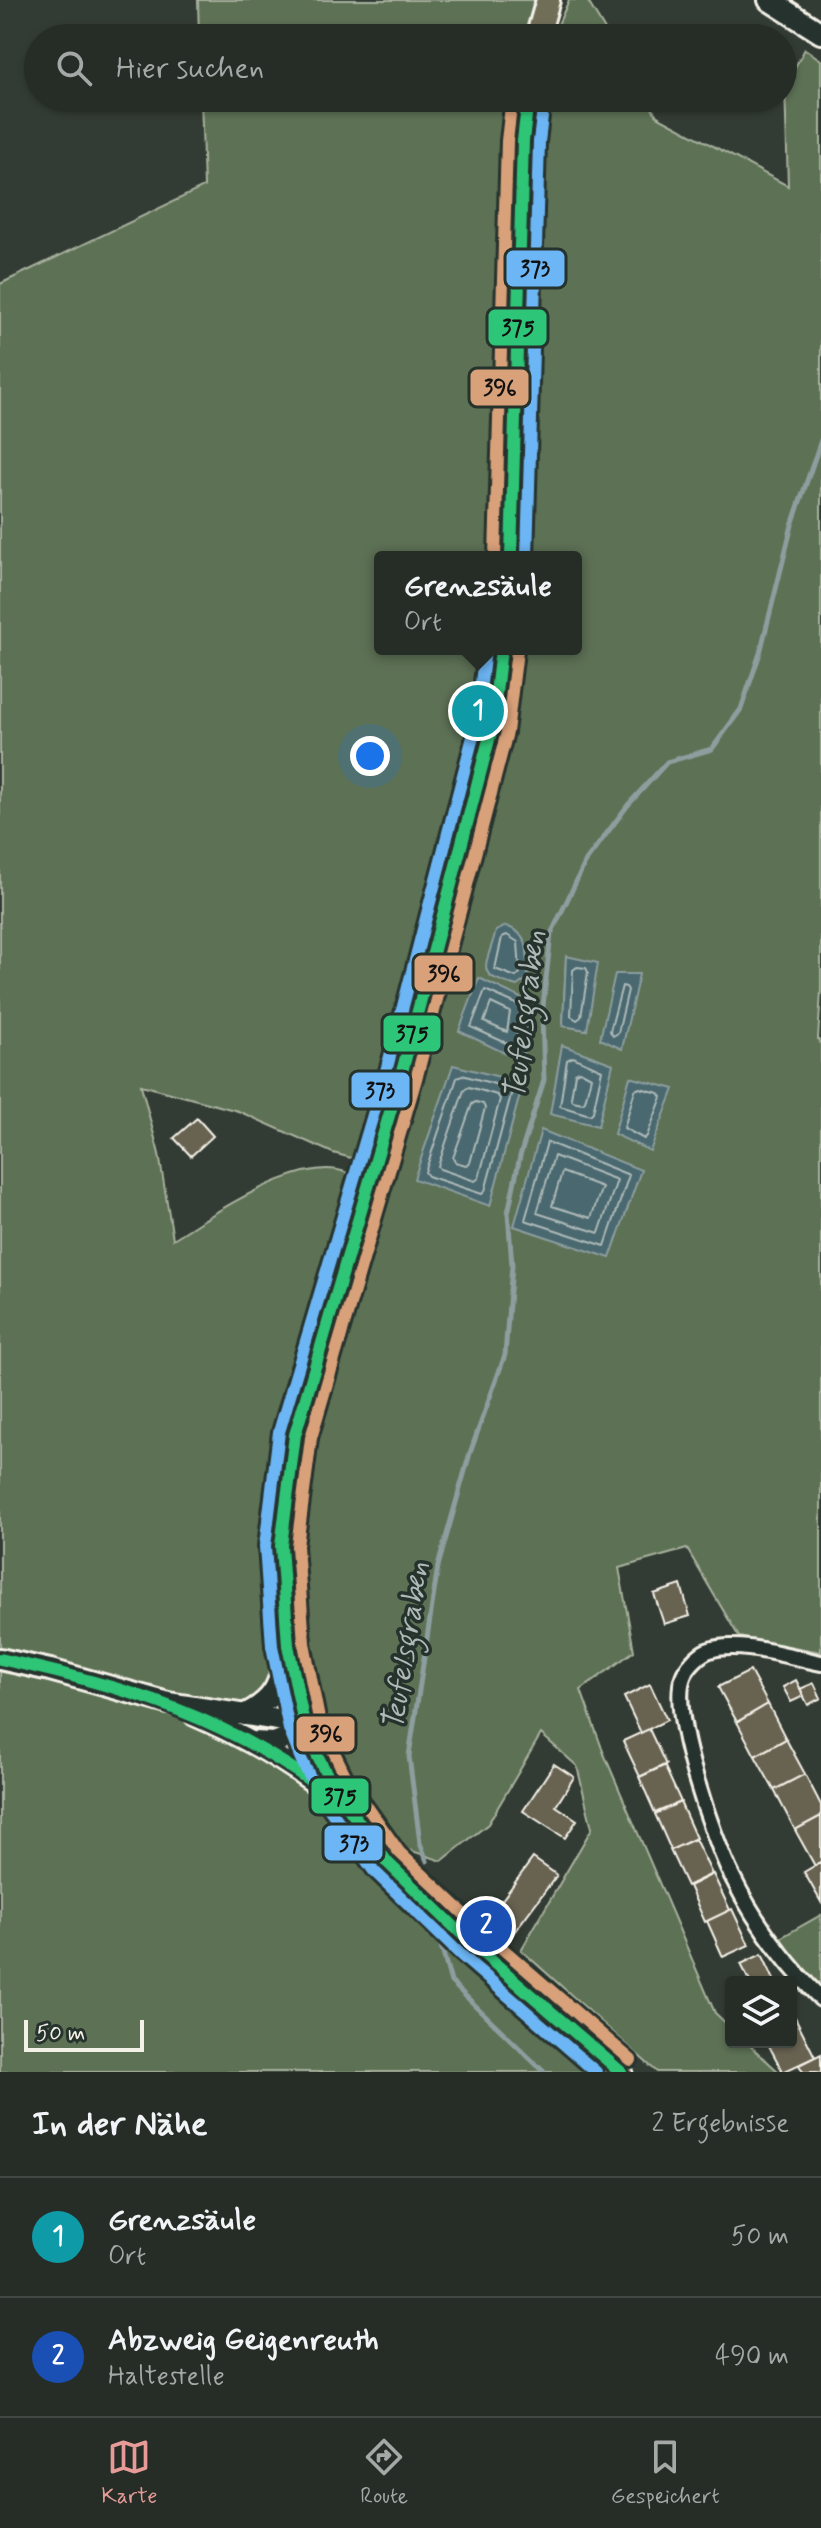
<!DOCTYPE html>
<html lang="de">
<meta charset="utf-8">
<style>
:root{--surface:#262d27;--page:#323933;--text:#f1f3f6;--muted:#a4a8a7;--line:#424944;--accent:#e69b98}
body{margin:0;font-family:Mynerve,sans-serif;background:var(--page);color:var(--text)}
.controls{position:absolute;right:24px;bottom:24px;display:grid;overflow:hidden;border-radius:8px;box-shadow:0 2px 6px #0004}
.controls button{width:72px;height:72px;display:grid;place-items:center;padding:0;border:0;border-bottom:2px solid var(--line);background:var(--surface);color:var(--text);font:40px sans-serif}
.scale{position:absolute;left:24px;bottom:20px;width:120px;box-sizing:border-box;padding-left:8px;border:4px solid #f4f1e8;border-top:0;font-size:22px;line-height:28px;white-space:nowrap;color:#f4f1e8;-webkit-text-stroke:6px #26332d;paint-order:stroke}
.you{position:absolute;left:370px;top:756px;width:28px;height:28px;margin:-20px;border:6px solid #fff;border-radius:50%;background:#1a73e8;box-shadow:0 0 0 12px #1a73e833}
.badge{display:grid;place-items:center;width:52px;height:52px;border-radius:50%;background:var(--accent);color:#fff;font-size:26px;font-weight:700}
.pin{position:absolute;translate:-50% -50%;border:4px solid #fff;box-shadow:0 2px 8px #0006}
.popup{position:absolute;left:374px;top:551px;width:208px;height:104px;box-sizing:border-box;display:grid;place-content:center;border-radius:8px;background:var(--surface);filter:drop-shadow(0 2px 6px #0005);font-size:26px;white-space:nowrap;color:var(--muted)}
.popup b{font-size:30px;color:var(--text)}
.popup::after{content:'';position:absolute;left:50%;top:100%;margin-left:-16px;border:16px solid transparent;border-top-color:var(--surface)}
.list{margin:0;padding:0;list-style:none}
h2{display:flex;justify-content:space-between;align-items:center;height:104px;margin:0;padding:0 32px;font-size:34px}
h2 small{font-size:26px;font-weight:400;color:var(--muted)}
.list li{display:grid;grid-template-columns:52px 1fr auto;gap:24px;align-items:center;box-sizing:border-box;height:120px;padding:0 32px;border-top:2px solid var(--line)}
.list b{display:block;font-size:30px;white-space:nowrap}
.list p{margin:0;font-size:26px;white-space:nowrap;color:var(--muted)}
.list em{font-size:26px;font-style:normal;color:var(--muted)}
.icon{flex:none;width:44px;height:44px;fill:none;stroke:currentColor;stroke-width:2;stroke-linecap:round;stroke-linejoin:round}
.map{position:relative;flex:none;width:821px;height:2072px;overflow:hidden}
.search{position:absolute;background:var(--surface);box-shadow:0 2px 6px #0004;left:24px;right:24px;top:24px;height:88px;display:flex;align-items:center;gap:20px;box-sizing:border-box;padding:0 28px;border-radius:44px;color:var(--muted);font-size:30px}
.sheet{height:344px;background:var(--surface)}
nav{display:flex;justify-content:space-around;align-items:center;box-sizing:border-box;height:112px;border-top:2px solid var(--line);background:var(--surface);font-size:22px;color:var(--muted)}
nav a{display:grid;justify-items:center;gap:4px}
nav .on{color:var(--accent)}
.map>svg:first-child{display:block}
.green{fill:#5d7154;stroke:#a8b19e;stroke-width:2;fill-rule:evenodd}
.water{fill:#48676f;stroke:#8d9e9f;stroke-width:2}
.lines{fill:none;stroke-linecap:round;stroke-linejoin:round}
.shore{stroke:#afbab8;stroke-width:2}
.stream{stroke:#8d9e9f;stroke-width:5}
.building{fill:#686251;stroke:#f4f1e8;stroke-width:2}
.street-casing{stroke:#f4f1e8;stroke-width:20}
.secondary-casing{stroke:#f4f1e8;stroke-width:26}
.primary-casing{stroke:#f4f1e8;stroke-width:28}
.street{stroke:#26332d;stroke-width:14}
.secondary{stroke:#26332d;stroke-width:20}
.primary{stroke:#716e59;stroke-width:22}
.bus-1-casing{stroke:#26332d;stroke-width:18}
.bus-2-casing{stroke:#26332d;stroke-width:18}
.bus-3-casing{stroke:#26332d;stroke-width:18}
.bus-1{stroke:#2dc577;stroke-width:12}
.bus-2{stroke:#6db6f5;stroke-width:12}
.bus-3{stroke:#d9a179;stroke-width:12}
.labels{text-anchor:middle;stroke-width:7;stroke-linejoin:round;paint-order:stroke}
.water-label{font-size:30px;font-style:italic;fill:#afbab8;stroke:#26332d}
.line-badge{stroke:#26332d;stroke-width:3}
.pale-badge-label{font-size:22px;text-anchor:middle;font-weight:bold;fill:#111}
</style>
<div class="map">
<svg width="821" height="2072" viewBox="0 0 821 2072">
<rect width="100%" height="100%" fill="#333c34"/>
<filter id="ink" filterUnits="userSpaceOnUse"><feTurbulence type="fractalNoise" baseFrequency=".0125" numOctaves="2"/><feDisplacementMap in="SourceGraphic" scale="16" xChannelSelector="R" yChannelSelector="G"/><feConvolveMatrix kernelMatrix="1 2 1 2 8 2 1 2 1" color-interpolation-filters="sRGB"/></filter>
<g filter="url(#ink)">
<path class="green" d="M198,0H539L528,38H199Z
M569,0H587L610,38H552Z
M805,49L821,60V991L818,1039L821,1044V1652L739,1637L687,1549L619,1568L634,1651L581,1690L604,1754L715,2013L731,2028V2042H746L779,2072H657L521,1950L592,1828L577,1766L541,1734L488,1824L442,1861L403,1848L367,1804L336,1744L313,1684L303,1638L294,1575L296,1507L307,1448L332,1343L381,1192L486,800L499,734L510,649H576V557H520L530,417L544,98H646L657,116L788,186L785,85ZM566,957L587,1029V1030L563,1026Z
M201,98H520L499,557H380V649H491L481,749L404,1037L362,1161L333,1153L238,1111L141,1085L159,1154L173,1239C210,1217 323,1137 360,1183L295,1403L279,1660L272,1686L243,1705H224L0,1651V284L204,187Z
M0,1670L174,1713L227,1735L311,1788L332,1811L397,1896L601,2072H0Z
M821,1915V1981L810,1988L773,1942Z"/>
<path class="water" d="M506,926C533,936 526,952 528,978L517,986C474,974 485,970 496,931Z
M566,956L598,963L587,1030L563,1026Z
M615,974H639L622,1049L600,1039Z
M479,978L529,1002L524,1053L521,1058H515L459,1031Z
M562,1045L613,1064L598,1126L550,1114Z
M453,1065L523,1083L490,1206L414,1179Z
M630,1077L674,1089L650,1151L614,1134Z
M541,1130L641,1170L610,1258L514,1226Z"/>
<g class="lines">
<path class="shore" d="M507,935L518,942L520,973L516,977L495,969L502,937Z
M577,967L586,968L588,972L581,1017L577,1020L571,1016L573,970Z
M622,986L626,987L628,990L618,1033L613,1036L610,1031Z
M485,990L521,1006L515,1047L471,1027Z
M491,1003L510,1012L507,1032L484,1022Z
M573,1057L602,1070L593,1112L590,1115L560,1106L567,1060Z
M580,1071L591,1077L585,1101L582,1103L573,1101L571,1098L575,1073Z
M462,1075L509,1088L512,1091L485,1191L482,1194L428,1176L425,1172L457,1078Z
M469,1087L497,1095L500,1099L479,1178L475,1181L440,1169L438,1166L464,1090Z
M640,1088L659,1093L662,1097L647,1136L644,1139L624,1128L635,1090Z
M476,1102L483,1104L485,1108L470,1163L466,1165L455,1162L453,1158L472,1104Z
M547,1142L629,1175L605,1246L525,1220Z
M554,1156L617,1180L599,1233L537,1213Z
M562,1172L602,1187L591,1218L552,1206Z"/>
<path class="stream" d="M427,1861L420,1843L409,1756L438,1566L470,1453L505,1355L512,1265L508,1213L520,1156L544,1080L542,1015L551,934L586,861L628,805L667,762L712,749L741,709L760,653L792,525L821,440
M435,1886L437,1892
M436,1928L451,1982L544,2072"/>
</g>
<path class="building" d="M197,1118L213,1136L191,1156L174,1138Z
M681,1585L690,1616L664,1624L654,1594Z
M750,1671L768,1704L737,1722L718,1687Z
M796,1680L804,1696L791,1702L783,1687Z
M814,1683L821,1698L808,1705L800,1689Z
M650,1684L667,1720L641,1733L624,1697Z
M768,1704L786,1739L755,1756L737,1722Z
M649,1729L666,1765L640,1777L623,1741Z
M786,1739L805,1774L774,1790L755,1756Z
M554,1764L574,1777L556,1806L577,1820L565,1838L523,1811Z
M664,1765L681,1802L655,1813L639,1777Z
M805,1774L821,1805V1816L795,1830L774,1790Z
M680,1802L696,1838L671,1850L655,1814Z
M821,1816V1862L815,1866L795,1830Z
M695,1839L712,1874L687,1886L670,1850Z
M533,1858L557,1875L511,1936L488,1919Z
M821,1862V1902L804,1872Z
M713,1874L730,1910L705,1922L689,1886Z
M732,1909L749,1945L723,1957L707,1921Z
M762,1954L775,1982H750L741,1964Z
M795,2017L815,2057L783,2072L767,2042H791V2019Z
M821,2054V2072H803L799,2065Z"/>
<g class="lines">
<defs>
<path id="street" d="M821,1663C791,1657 736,1639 707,1651C698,1655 686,1668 683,1677C669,1714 714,1840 732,1876C754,1921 785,1963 821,1999"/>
<path id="secondary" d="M769,0L821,33
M0,1659L50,1670L168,1703L304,1724
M195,1715C248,1738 298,1766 341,1804
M244,1715C279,1698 280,1680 288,1645
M252,1742L274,1743L306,1730"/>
<path id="primary" d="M537,38L548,0
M511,557L523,141L528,98
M501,649L492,728L403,1068L295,1435L281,1546L288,1645L304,1724L316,1753L332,1785L387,1862L471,1943L621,2072"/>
</defs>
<use href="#street" class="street-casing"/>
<use href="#secondary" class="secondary-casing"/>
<use href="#primary" class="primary-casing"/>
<use href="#street" class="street"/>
<use href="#secondary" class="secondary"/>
<use href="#primary" class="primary"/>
<defs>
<path id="bus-1" d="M511,557L523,141L528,98
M501,649L492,728L403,1068L295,1435L281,1546L288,1645L304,1724L316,1753L332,1785L387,1862L471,1943L621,2072
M0,1659C131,1688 232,1718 339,1802"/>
<path id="bus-2" d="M527,557L539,142L544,100
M485,649L476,725L388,1064L279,1432L265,1546L272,1646L289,1729L301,1759L318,1793L374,1871L461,1955L596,2072"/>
<path id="bus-3" d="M495,557L507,141L512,98
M517,651L507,732L418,1072L311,1438L297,1546L304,1643L319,1719L331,1746L346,1777L399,1852L482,1931L631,2060"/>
</defs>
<use href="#bus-1" class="bus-1-casing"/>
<use href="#bus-2" class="bus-2-casing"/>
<use href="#bus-3" class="bus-3-casing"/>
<use href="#bus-1" class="bus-1"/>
<use href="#bus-2" class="bus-2"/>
<use href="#bus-3" class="bus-3"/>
</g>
</g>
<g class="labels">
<g class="water-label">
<text transform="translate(524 1015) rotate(-83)" y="10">Teufelsgraben</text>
<text transform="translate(405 1646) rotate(-81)" y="10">Teufelsgraben</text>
</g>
</g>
<g class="line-badge">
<rect x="505" y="249" width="61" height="39" rx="8" fill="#6db6f5"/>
<rect x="487" y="308" width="61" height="39" rx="8" fill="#2dc577"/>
<rect x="469" y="368" width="61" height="39" rx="8" fill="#d9a179"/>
<rect x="413" y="954" width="61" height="39" rx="8" fill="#d9a179"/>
<rect x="382" y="1014" width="60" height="39" rx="8" fill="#2dc577"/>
<rect x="350" y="1071" width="61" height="38" rx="8" fill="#6db6f5"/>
<rect x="295" y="1715" width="61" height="38" rx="8" fill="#d9a179"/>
<rect x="310" y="1777" width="60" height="38" rx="8" fill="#2dc577"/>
<rect x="323" y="1824" width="61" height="38" rx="8" fill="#6db6f5"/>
</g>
<g class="pale-badge-label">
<text x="535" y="276">373</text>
<text x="518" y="335">375</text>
<text x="500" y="395">396</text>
<text x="444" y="981">396</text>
<text x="412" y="1041">375</text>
<text x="380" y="1098">373</text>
<text x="326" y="1741">396</text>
<text x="340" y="1804">375</text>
<text x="354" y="1851">373</text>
</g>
</svg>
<div class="controls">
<button><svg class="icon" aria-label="layers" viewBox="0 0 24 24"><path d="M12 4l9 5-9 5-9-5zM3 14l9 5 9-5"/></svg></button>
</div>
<div class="scale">50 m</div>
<div class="you"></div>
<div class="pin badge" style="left:478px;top:711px;background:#0f9aa8">1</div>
<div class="popup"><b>Grenzsäule</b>Ort</div>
<div class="pin badge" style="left:486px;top:1926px;background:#1a4fb4">2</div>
<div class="search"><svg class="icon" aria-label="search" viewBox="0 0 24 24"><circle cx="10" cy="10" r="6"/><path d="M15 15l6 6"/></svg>Hier suchen</div>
</div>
<section class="sheet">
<h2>In der Nähe<small>2 Ergebnisse</small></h2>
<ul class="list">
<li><span class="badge" style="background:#0f9aa8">1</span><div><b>Grenzsäule</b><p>Ort</p></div><em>50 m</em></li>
<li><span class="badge" style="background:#1a4fb4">2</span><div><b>Abzweig Geigenreuth</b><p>Haltestelle</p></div><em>490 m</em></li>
</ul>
</section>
<nav>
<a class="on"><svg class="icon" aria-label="map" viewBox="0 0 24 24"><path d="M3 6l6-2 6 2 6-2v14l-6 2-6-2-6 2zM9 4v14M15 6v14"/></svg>Karte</a>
<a><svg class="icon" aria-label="directions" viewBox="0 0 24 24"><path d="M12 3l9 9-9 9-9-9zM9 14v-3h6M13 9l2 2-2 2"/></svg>Route</a>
<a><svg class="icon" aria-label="saved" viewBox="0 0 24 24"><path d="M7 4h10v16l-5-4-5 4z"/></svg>Gespeichert</a>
</nav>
